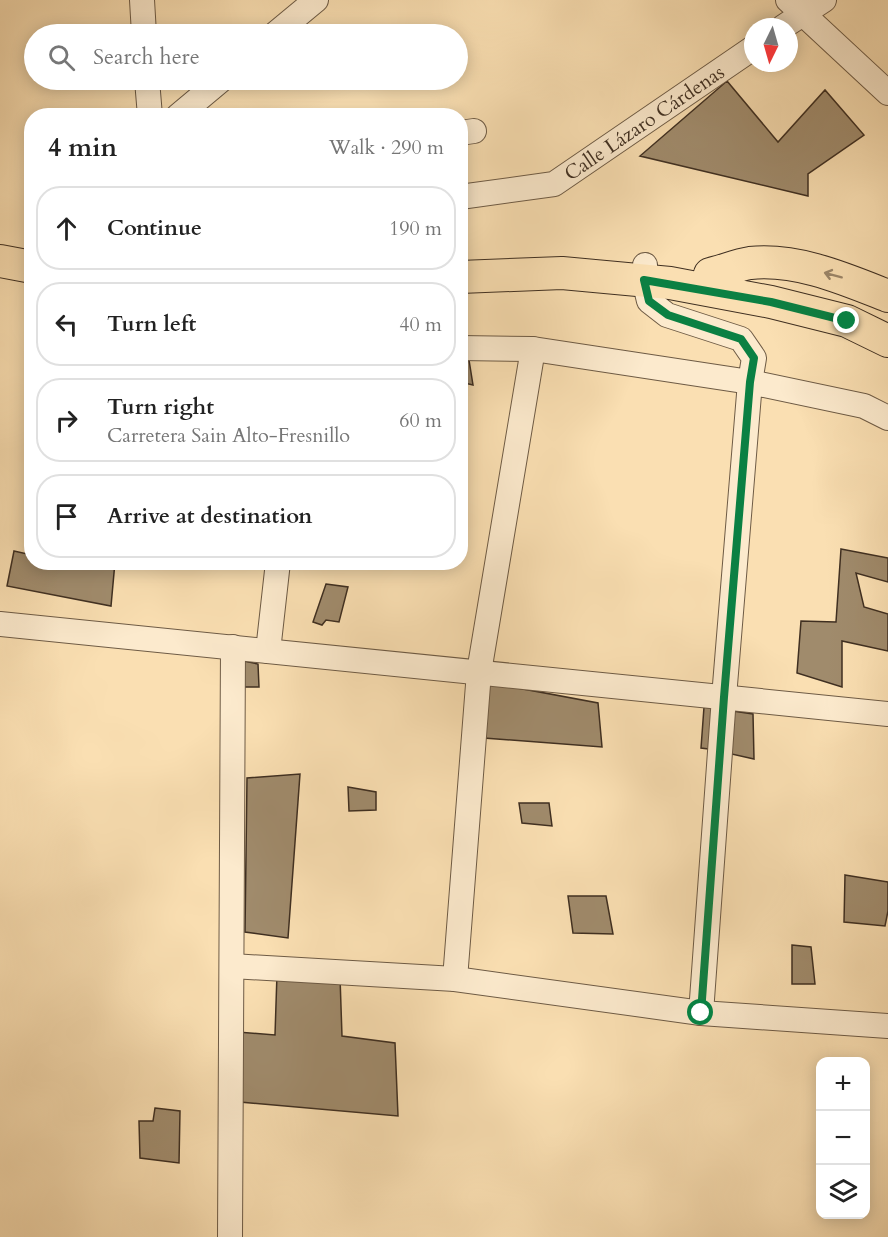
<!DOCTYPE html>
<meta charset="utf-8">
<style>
:root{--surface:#fff;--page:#f6f6f6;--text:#222;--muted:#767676;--line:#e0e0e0}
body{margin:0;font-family:Cardo,serif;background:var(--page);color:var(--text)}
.controls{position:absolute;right:18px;bottom:18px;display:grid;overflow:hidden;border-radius:12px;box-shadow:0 3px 15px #0003}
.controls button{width:54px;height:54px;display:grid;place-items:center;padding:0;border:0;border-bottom:2px solid var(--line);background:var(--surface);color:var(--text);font:30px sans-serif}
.compass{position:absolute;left:744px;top:18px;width:54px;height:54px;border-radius:50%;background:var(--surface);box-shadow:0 3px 15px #0003;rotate:185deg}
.stop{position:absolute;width:18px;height:18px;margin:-14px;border:4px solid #0b8043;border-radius:50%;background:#fff}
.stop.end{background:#0b8043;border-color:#fff;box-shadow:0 2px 6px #0008}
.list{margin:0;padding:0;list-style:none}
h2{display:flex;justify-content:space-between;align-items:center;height:78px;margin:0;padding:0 24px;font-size:26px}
h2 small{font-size:20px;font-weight:400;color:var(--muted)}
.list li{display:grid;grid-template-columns:39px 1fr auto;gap:18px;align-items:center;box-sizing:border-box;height:84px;margin:0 12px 12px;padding:0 12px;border:2px solid var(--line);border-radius:24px}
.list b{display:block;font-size:22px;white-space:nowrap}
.list p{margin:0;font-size:20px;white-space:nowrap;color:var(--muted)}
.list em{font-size:20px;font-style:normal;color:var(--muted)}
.icon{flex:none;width:33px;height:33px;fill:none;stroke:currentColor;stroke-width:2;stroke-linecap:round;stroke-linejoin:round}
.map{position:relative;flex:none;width:888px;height:1237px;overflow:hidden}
.search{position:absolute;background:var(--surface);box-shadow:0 3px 15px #0003;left:24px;top:24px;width:444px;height:66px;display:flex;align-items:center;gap:15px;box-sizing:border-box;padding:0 21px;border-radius:33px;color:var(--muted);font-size:22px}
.panel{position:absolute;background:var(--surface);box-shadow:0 3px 15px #0003;left:24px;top:108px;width:444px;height:462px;border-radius:24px}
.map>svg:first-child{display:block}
.building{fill:#a08b6c;stroke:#3f2f21;stroke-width:1.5}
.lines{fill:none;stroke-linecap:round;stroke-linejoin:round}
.minor-casing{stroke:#6e5b45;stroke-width:26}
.major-casing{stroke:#3f2f21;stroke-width:34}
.minor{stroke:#fceacd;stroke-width:24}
.major{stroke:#fadfb2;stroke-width:32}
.oneway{stroke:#9c876a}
.route{stroke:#0b8043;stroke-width:8}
.labels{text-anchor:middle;stroke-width:4.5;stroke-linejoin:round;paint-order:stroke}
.street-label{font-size:20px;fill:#3f2f21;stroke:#fceacd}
</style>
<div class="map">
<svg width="888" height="1237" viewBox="0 0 888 1237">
<rect width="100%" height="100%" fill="#fadfb2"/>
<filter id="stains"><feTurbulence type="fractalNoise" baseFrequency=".00333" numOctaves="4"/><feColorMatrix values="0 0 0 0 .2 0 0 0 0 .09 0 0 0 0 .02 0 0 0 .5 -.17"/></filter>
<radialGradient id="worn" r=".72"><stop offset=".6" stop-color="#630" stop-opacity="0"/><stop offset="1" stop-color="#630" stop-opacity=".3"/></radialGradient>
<path class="building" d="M727,81L778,142L825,90L864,135L808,174V196L640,156Z
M460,358L469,360L473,385L460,382Z
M841,549L888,558V582L856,573L864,607L888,614V651L842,641V687L797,673L801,621L836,622Z
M14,551L32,555V562H115L111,606L7,586Z
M326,584L348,587L339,622L326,620L322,625L313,622Z
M239,660L258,664L259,687H239Z
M486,682L598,703L602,747L484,738Z
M704,707L720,709L716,750L701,748Z
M726,710L753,714L754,759L727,753Z
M300,774L288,938L245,932L247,778Z
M348,787L376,792V810L349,811Z
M519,803H549L552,826L522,823Z
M845,875L888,882V911L885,926L844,922Z
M568,896H606L613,934L573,933Z
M792,945L811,947L815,984H792Z
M277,974L340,977L342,1036L395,1043L398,1116L240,1102L238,1032L275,1035Z
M155,1108L180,1111L179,1163L140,1158L139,1121H153Z"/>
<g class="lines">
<defs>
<g id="minor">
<path d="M142,0L144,34"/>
<path d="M788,0L888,93"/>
<path d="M783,27L824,0"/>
<path d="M275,34L316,0"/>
<path d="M147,80L150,116"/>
<path d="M178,116L221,80"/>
<path d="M460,133L474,131"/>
<path id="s1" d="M460,197L554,184L753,48"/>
<path d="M460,348L533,349L750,382L754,358L741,339L667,315L649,301L644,280L645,265"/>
<path d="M0,624L888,714"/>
<path d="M268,651L278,562"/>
<path d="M232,966L455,979L701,1013L888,1026"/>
<path d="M455,979L479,672L533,349"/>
<path d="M701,1013L724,697L750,382L864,406L888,418"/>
<path d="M230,1237L233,647"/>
</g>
<path id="major" d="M0,261L32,267
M710,274C723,271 737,265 750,263C797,258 845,279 888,296
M460,277L562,273L670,283L771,302L847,321L888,341"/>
</defs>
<use href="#minor" class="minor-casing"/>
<use href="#major" class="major-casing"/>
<use href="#minor" class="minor"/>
<use href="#major" class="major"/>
</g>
<defs><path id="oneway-shaft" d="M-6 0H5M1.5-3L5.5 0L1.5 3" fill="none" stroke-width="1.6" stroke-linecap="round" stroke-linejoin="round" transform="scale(1.5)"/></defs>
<use class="oneway" href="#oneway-shaft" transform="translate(833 275) rotate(-165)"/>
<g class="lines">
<path class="route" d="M701,1013L724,697L750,382L754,358L741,339L668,315L649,301L644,280L771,302L847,321"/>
</g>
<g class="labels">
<g class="street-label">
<text dy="7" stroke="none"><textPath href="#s1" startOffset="204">Calle Lázaro Cárdenas</textPath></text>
</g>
</g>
<rect width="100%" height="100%" filter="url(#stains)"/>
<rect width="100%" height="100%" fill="url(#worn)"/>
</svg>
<div class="controls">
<button>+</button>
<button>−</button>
<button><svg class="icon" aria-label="layers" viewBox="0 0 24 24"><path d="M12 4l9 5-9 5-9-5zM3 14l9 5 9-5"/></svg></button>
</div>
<svg class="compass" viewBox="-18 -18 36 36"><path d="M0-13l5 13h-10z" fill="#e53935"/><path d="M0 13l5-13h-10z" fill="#767676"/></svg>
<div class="stop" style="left:701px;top:1013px"></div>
<div class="stop end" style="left:847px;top:321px"></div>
<div class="search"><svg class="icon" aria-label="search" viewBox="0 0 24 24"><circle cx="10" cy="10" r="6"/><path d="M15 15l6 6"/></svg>Search here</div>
<section class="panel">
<h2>4 min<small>Walk · 290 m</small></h2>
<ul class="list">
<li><svg class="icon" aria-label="ahead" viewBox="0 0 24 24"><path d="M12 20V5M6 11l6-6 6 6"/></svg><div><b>Continue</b></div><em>190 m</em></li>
<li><svg class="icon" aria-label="left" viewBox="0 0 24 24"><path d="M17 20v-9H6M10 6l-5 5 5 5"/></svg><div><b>Turn left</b></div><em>40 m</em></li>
<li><svg class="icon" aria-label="right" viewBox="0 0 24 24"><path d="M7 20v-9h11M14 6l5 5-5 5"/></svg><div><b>Turn right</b><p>Carretera Sain Alto-Fresnillo</p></div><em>60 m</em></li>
<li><svg class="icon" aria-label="arrive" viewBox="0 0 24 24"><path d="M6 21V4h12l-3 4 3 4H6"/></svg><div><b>Arrive at destination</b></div></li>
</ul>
</section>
</div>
